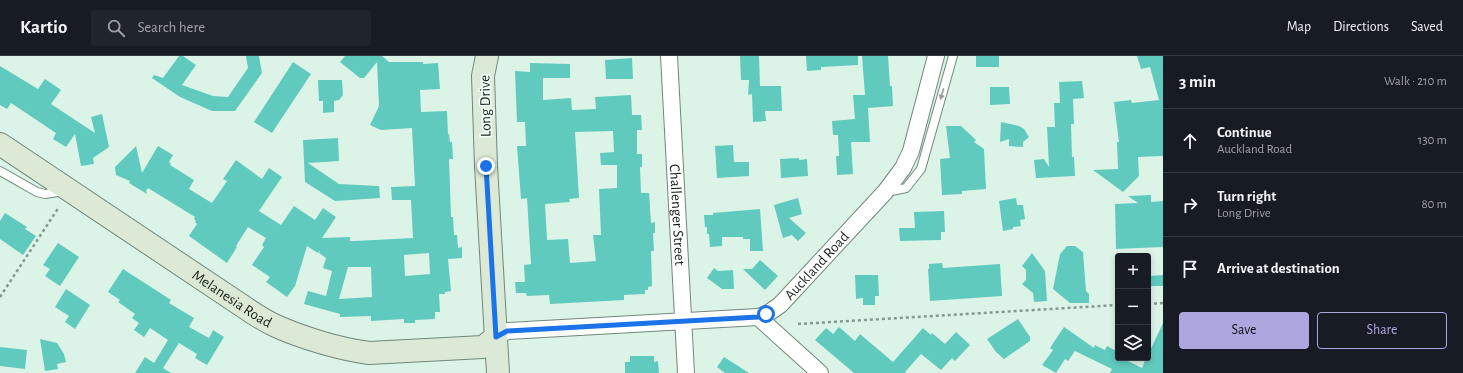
<!DOCTYPE html>
<meta charset="utf-8">
<style>
:root{--surface:#171b24;--page:#20242c;--text:#f1f3f6;--muted:#9ea1a6;--line:#363941;--accent:#ada7df}
body{margin:0;font-family:"Alegreya Sans",sans-serif;background:var(--page);color:var(--text)}
.controls{position:absolute;right:12px;bottom:12px;display:grid;overflow:hidden;border-radius:4px;box-shadow:0 2px 6px #0003}
.controls button{width:36px;height:36px;display:grid;place-items:center;padding:0;border:0;border-bottom:1px solid var(--line);background:var(--surface);color:var(--text);font:20px sans-serif}
.stop{position:absolute;width:12px;height:12px;margin:-9px;border:3px solid #1a73e8;border-radius:50%;background:#fff}
.stop.end{background:#1a73e8;border-color:#fff;box-shadow:0 1px 4px #0008}
.list{margin:0;padding:0;list-style:none}
h2{display:flex;justify-content:space-between;align-items:center;height:52px;margin:0;padding:0 16px;font-size:17px}
h2 small{font-size:13px;font-weight:400;color:var(--muted)}
.list li{display:grid;grid-template-columns:26px 1fr auto;gap:12px;align-items:center;box-sizing:border-box;height:64px;padding:0 16px;border-top:1px solid var(--line)}
.list b{display:block;font-size:15px;white-space:nowrap}
.list p{margin:0;font-size:13px;white-space:nowrap;color:var(--muted)}
.list em{font-size:13px;font-style:normal;color:var(--muted)}
.actions{display:flex;gap:8px;padding:12px 16px}
.actions a{flex:1;padding:9px 0;border:1px solid var(--accent);border-radius:4px;text-align:center;font-size:14px;color:var(--accent)}
.actions .main{background:var(--accent);color:#111}
.icon{flex:none;width:22px;height:22px;fill:none;stroke:currentColor;stroke-width:2;stroke-linecap:round;stroke-linejoin:round}
.map{position:relative;flex:none;width:1163px;height:317px;overflow:hidden}
header{display:flex;align-items:center;gap:24px;box-sizing:border-box;height:56px;padding:0 20px;background:var(--surface);border-bottom:1px solid var(--line)}
header strong{font-size:19px}
nav{display:flex;gap:22px;margin-inline-start:auto;font-size:14px}
.search{width:280px;height:36px;background:var(--page);display:flex;align-items:center;gap:10px;box-sizing:border-box;padding:0 14px;border-radius:4px;color:var(--muted);font-size:15px}
main{display:flex}
aside{flex:1;background:var(--surface)}
.map>svg:first-child{display:block}
.building{fill:#61cabf;fill-rule:evenodd}
.lines{fill:none;stroke-linecap:round;stroke-linejoin:round}
.lane-casing{stroke:#71877b;stroke-width:10}
.street-casing{stroke:#71877b;stroke-width:18}
.secondary-casing{stroke:#71877b;stroke-width:24}
.path{stroke:#87988f;stroke-width:2.5;stroke-dasharray:3 3;stroke-linecap:butt}
.lane{stroke:#fff;stroke-width:8}
.street{stroke:#fff;stroke-width:16}
.secondary{stroke:#dbe9d6;stroke-width:22}
.oneway{fill:#969a98}
.route{stroke:#1a73e8;stroke-width:5}
.labels{text-anchor:middle;stroke-width:3.5;stroke-linejoin:round;paint-order:stroke}
.street-label{font-size:15px;fill:#161e1a;stroke:#f0fff7}
</style>
<header>
<strong>Kartio</strong>
<div class="search"><svg class="icon" aria-label="search" viewBox="0 0 24 24"><circle cx="10" cy="10" r="6"/><path d="M15 15l6 6"/></svg>Search here</div>
<nav><a>Map</a><a>Directions</a><a>Saved</a></nav>
</header>
<main>
<div class="map">
<svg width="1163" height="317" viewBox="0 0 1163 317">
<rect width="100%" height="100%" fill="#dcf4e7"/>
<path class="building" d="M179,0H183L196,9L182,29L213,40L228,41L248,12L246,0H259L262,17L235,55H212L180,41L152,22L154,19L163,22Z
M345,0H382L389,6H423V8L438,7L440,33L420,34L421,56L447,55L448,78H449L450,86H452L453,103H449L451,161H453L454,179H457L458,192L462,191V202L448,203L451,235L445,236V238H439L440,256H435V263L415,264V267H404V263L371,265V260L340,261V258L304,248L308,235L326,240L332,215L323,212L326,202L319,197L320,194L318,197L307,190L295,230L287,241L266,226L270,221L252,209L264,191L262,189L266,182L248,171L236,190L237,191L227,207L189,180L197,168L195,166L196,165L194,163L195,161L148,132L146,135L147,138L129,127L130,125L116,119L115,111L136,90L142,117L158,90L173,99L169,106L171,108L170,109L194,124L189,133L212,147L227,125L223,123L236,104L262,123L269,112L282,121L259,155L281,169L294,150L315,164L323,152L336,161L322,182L350,181V185H355L413,182L411,144H392L391,131L415,130L412,72L381,74L370,69L379,50L377,6L364,22H360L340,6ZM429,197L430,218L405,220L404,199ZM348,211H371L372,241L339,243Z
M740,0H759L760,30H781L782,55H765L766,65L753,66L752,38L748,39L749,24H741Z
M806,0H858V9L821,11V14L807,15Z
M862,0H888L890,30H892L893,50L868,52L870,86H851L853,118L837,119L836,100H839L838,79H833L832,65L855,63L853,39H865Z
M976,0H999V11H976Z
M1137,0H1163V100L1138,101L1139,120L1123,136L1093,114L1118,113L1117,86H1119L1114,46L1131,44L1132,47L1159,44L1150,11L1141,13Z
M632,2L633,23H606L605,4Z
M293,6L311,18L272,77L254,66Z
M530,7L570,8V22H543V44L571,42L572,54L596,53L595,41L631,39L632,59H641L642,74H637V98H642V111H640L641,137H649L651,167L655,166V177H653L654,195H651L652,230L648,231V234H645V238L624,239V244L550,248L549,239L527,240L526,237H516L515,226H525L524,209L531,208L527,142L521,143L517,90H526L525,66H517L515,15L530,16ZM613,75L614,96L600,97L601,109H617V132L599,133L601,179H593L596,205L570,207L568,183L547,184L545,148L570,146L569,143L579,142L575,76Z
M0,10L38,33L45,23L61,34L51,48L95,77L91,61L102,58L109,91L93,102L94,108L81,110L75,78L66,91L53,83L56,77L11,47L7,53L0,49Z
M318,24H342L343,39L339,44L334,45V56L323,57V45H319Z
M1082,25L1084,42L1073,43L1074,68H1071L1072,101H1074L1075,120L1036,122L1034,104L1044,103L1049,111L1047,71H1055L1054,47H1060L1059,26Z
M990,31H1009L1010,48L990,49Z
M1001,66L1019,70L1024,73L1029,81L1023,86V91L1009,90V83L1000,86Z
M946,70H961L976,84L974,86L984,93L986,133L962,135V138L942,139L940,103L950,102Z
M338,82L339,105L308,107L339,128L379,130L380,142L335,145L305,126L303,84Z
M733,89L734,106H749V120L717,122L715,90Z
M799,102V104L807,103L808,120L781,122L780,103Z
M1151,139V146L1163,145V191L1116,193L1115,148L1138,147L1128,140Z
M798,142L802,158L789,162L806,177L798,185L792,179L783,182L774,149Z
M1016,142L1017,149H1023L1025,163L1020,164L1021,170L1013,171V173L1003,175L999,145Z
M760,153L763,195H750V183H743V181H722V190L710,191L709,178H707V171H705L704,159H713V157Z
M944,155L945,176H941V184L900,185L899,172H915L914,156Z
M5,157L27,171L25,173L36,180L23,199L0,183V165Z
M58,187L79,201L60,230L45,220L50,213L43,209Z
M1067,190H1075L1083,196L1086,235L1089,238V247H1070L1053,233L1060,198Z
M1032,197L1045,215L1047,245L1034,246L1033,237L1022,228L1026,224V214L1022,210Z
M760,204L778,220L765,234L743,213H752Z
M942,207L943,212L1000,208L1002,240L930,245L928,213H929V208Z
M714,212L718,215L733,214L734,233H722L707,222Z
M123,213L171,244L169,247L194,262L189,271L209,282L213,274L224,281L207,309L195,302L197,298L179,287L163,312L171,317H135L145,301L154,307L168,284L150,272L144,281L134,274L139,267L132,262L135,258L118,246L120,244L108,236Z
M855,219H878L879,240H875V249H863V242L856,243Z
M1163,219V230H1148V220Z
M66,233L90,249L75,273L65,266L69,260L55,251Z
M1018,263L1030,281V285L1004,303L996,296L987,283Z
M1163,267V317H1110L1112,313L1075,295L1068,305L1065,303L1056,317L1042,309L1053,294L1050,292L1064,271L1094,292L1095,289L1105,294L1107,290L1118,296V302H1122L1142,312L1146,302H1148V299Z
M839,271L855,285L860,278L893,306L923,272L931,279L932,277L945,288L956,276L970,289L955,305L952,302L941,314L921,298L905,316L907,317H854L815,284L826,272L833,278Z
M40,283L57,287L64,298L66,306L57,308L58,313L45,315Z
M0,291L27,294L25,313L0,310Z
M630,300H654V306L658,305L659,317H625V306H630Z
M724,301L749,317H725L717,311Z"/>
<g class="lines">
<defs>
<path id="lane" d="M0,115L37,136L45,138L64,135
M887,136L906,132L921,113L953,0"/>
<g id="street">
<path id="s1" d="M669,0L686,317"/>
<path d="M758,261L820,317"/>
<path id="s2" d="M496,281L507,275L758,261L767,258L780,249L885,136L903,112L911,95L936,0"/>
</g>
<g id="secondary">
<path d="M487,0L483,20L486,110L498,317"/>
<path id="s3" d="M0,88L244,251C254,258 265,265 276,270C303,282 339,293 369,297L483,291L496,281"/>
</g>
</defs>
<use href="#lane" class="lane-casing"/>
<use href="#street" class="street-casing"/>
<use href="#secondary" class="secondary-casing"/>
<path class="path" d="M0,241L59,151
M1148,248L1163,247
M798,268L1118,249"/>
<use href="#lane" class="lane"/>
<use href="#street" class="street"/>
<use href="#secondary" class="secondary"/>
</g>
<defs><path id="oneway-solid" d="M-6-.8H1V-3.2L6.5 0L1 3.2V.8H-6Z"/></defs>
<use class="oneway" href="#oneway-solid" transform="translate(942 38) rotate(106)"/>
<g class="lines">
<path class="route" d="M486,110L496,281L507,275L758,261L766,258"/>
</g>
<g class="labels">
<g class="street-label">
<text transform="translate(485 50) rotate(-91)" y="5">Long Drive</text>
<text dy="5" stroke="none"><textPath href="#s1" startOffset="159">Challenger Street</textPath></text>
<text dy="5" stroke="none"><textPath href="#s2" startOffset="343">Auckland Road</textPath></text>
<text dy="5" stroke="none"><textPath href="#s3" startOffset="279">Melanesia Road</textPath></text>
</g>
</g>
</svg>
<div class="controls">
<button>+</button>
<button>−</button>
<button><svg class="icon" aria-label="layers" viewBox="0 0 24 24"><path d="M12 4l9 5-9 5-9-5zM3 14l9 5 9-5"/></svg></button>
</div>
<div class="stop" style="left:766px;top:258px"></div>
<div class="stop end" style="left:486px;top:110px"></div>
</div>
<aside>
<h2>3 min<small>Walk · 210 m</small></h2>
<ul class="list">
<li><svg class="icon" aria-label="ahead" viewBox="0 0 24 24"><path d="M12 20V5M6 11l6-6 6 6"/></svg><div><b>Continue</b><p>Auckland Road</p></div><em>130 m</em></li>
<li><svg class="icon" aria-label="right" viewBox="0 0 24 24"><path d="M7 20v-9h11M14 6l5 5-5 5"/></svg><div><b>Turn right</b><p>Long Drive</p></div><em>80 m</em></li>
<li><svg class="icon" aria-label="arrive" viewBox="0 0 24 24"><path d="M6 21V4h12l-3 4 3 4H6"/></svg><div><b>Arrive at destination</b></div></li>
</ul>
<div class="actions"><a class="main">Save</a><a>Share</a></div>
</aside>
</main>
